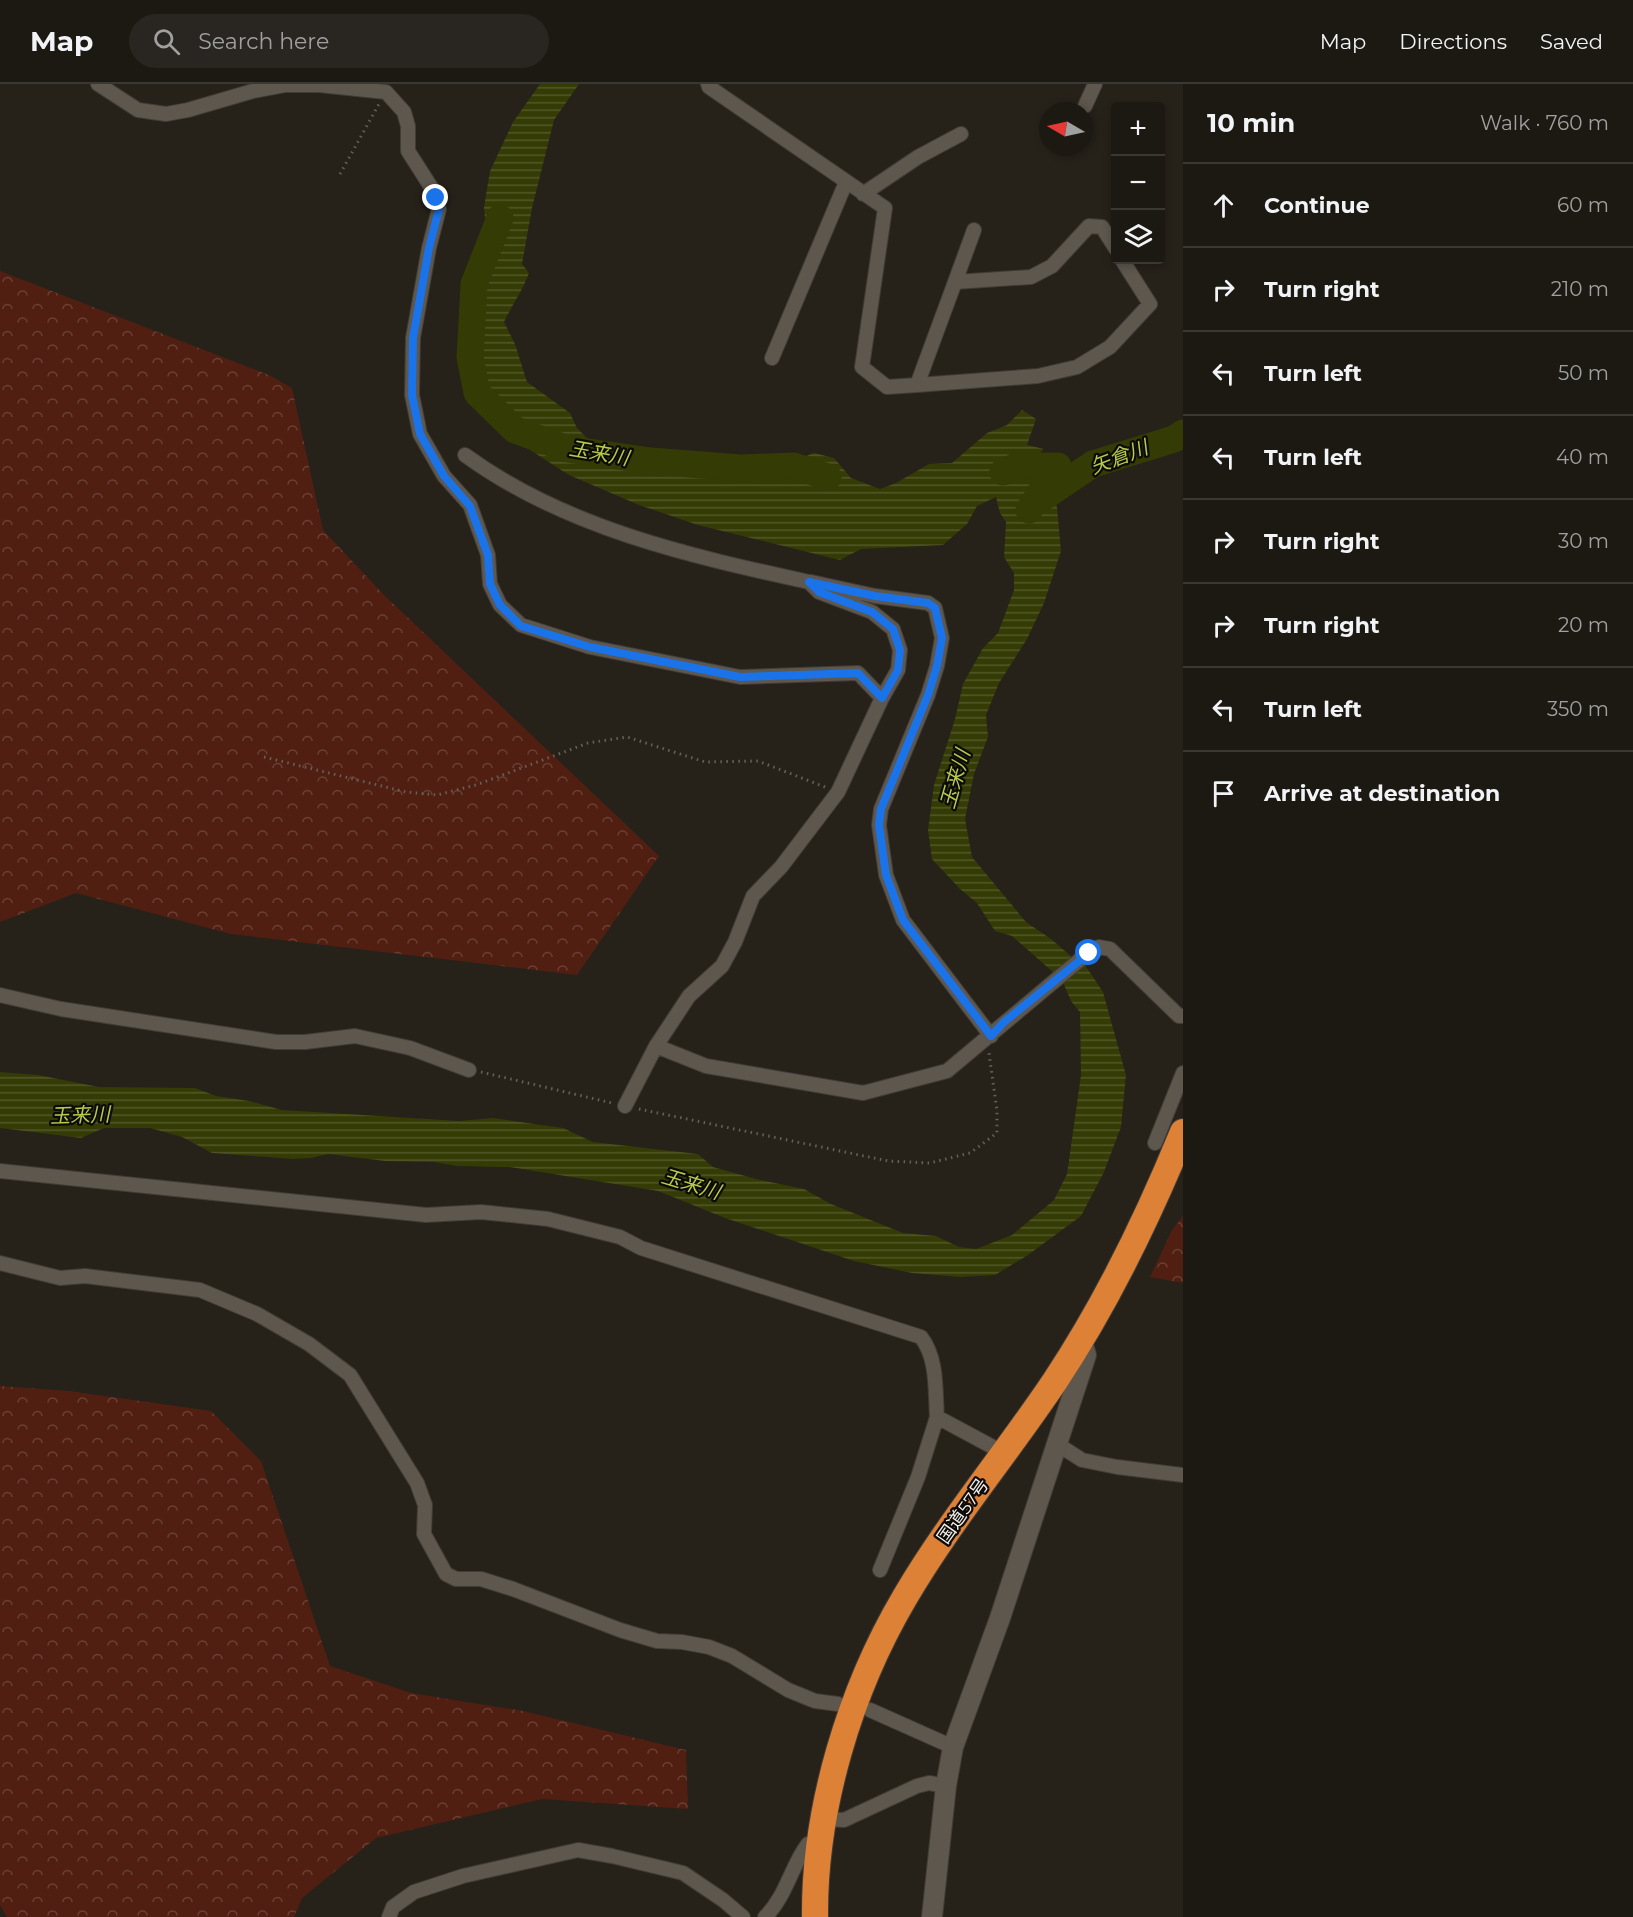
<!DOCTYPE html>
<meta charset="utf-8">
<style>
:root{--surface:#1c1913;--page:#292621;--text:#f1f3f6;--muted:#a0a0a0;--line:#3a3833}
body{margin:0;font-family:Montserrat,"Noto Sans JP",sans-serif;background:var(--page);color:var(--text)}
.controls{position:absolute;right:18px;top:18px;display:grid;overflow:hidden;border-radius:6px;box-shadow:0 3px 9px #0003}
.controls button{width:54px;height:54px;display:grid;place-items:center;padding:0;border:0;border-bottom:2px solid var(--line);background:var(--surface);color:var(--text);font:30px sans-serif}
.compass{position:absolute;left:1039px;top:18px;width:54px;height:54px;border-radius:50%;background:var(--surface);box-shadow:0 3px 9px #0003;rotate:279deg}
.stop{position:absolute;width:18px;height:18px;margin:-14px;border:4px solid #1a73e8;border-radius:50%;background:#fff}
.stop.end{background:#1a73e8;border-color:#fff;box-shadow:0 2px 6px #0008}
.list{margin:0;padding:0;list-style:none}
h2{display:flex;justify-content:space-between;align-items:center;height:78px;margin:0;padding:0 24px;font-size:26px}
h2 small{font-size:20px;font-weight:400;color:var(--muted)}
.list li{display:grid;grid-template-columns:39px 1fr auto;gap:18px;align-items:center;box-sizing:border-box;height:84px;padding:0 24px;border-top:2px solid var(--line)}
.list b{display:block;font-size:22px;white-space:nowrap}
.list em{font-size:20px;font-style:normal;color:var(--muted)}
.icon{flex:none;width:33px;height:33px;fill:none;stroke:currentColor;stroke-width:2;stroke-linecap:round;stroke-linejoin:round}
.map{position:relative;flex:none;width:1183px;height:1833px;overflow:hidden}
header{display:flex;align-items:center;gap:36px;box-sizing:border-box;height:84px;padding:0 30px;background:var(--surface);border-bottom:2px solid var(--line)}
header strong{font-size:28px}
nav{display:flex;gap:33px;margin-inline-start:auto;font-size:21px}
.search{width:420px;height:54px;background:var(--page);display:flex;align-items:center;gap:15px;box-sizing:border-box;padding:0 21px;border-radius:33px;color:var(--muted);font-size:22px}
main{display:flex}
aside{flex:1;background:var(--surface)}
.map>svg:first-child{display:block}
.forest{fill:url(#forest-crowns)}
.water{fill:url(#water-rules)}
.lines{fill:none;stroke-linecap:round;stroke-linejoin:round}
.river{stroke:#343b04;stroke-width:27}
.street-casing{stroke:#413c37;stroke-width:16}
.secondary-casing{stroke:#413c37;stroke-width:22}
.highway-casing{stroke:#413c37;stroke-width:28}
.path{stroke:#66615a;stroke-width:3;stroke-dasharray:1.5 4.5;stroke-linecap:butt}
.street{stroke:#5d574e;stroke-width:14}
.secondary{stroke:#5d574e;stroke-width:20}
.highway{stroke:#dd8137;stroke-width:26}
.route{stroke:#1a73e8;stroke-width:8}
.labels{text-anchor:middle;stroke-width:4.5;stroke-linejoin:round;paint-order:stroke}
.street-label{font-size:18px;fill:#f3efea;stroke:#0d0b08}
.water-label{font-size:20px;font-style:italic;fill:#b8ca4a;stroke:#0d0b08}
</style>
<header>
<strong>Map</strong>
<div class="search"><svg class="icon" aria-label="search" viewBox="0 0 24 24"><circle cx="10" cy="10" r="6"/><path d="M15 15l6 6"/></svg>Search here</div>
<nav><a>Map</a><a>Directions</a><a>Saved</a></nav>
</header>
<main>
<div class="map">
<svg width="1183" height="1833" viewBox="0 0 1183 1833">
<defs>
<pattern id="forest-crowns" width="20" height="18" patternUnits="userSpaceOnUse" patternTransform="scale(1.5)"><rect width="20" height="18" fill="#501f12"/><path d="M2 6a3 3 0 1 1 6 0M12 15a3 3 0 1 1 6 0" fill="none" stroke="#6a4035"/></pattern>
<pattern id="water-rules" width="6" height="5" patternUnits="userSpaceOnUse" patternTransform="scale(1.5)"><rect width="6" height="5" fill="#343b04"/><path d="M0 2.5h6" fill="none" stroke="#525829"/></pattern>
</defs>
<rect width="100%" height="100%" fill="#262119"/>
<path class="forest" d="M0,187L269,291L292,304L323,446L384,511L659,772L577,891L231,850L76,809L0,838Z
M1183,1132V1199L1150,1193L1172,1146Z
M0,1302L69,1307L211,1327L261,1377L330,1582L411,1609L523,1627L686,1666L688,1725L542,1715L376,1754L302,1814L294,1833H7L0,1821Z"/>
<path class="water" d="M540,0H579L554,36L532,124L522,180L529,189C523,206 512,221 504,238L515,260L527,298L570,329L577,344L592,359L622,376L646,385L668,373L697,375L733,389L764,385L790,395L796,376L814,369L834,374L851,394L880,405L896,399L929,380L952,379L987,349L1007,341L1022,326L1036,335L1027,361L1044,365L1034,375L1043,386L1056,413L1061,467L1044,519L1027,555L999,599L986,631L988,653L974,690L965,735L972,773L1026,838L1051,855L1072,873L1083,878L1103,908L1126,991L1121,1043L1104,1088L1081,1132L1028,1171L995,1191L960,1193L912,1189L854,1177L725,1134L658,1107L510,1083L457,1082L435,1078L385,1077L328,1070L311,1074L293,1075L212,1069L182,1053L150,1044H104L81,1054L0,1044V988L38,991L99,1003L195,1004L216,1012L249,1017L282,1026L459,1037L493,1034L563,1044L593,1058L698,1070L713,1083L756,1095L804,1105L831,1120L903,1149L936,1152L959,1163L976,1165L1012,1151L1054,1116L1067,1090L1081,991L1080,928L1071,917L1062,896L1012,852L995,847L977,819L960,805L932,775L928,746L934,701L955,635L963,600L983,564L998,549L1014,506V489L1004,473L1006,438L1000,429L996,413L977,422L967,440L943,461L861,465L840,476L698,441L639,421L569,391L530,366L513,340L512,328L490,306L474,274L482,260L475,222L489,189L484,123L490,87L513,38Z"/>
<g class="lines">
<path class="river" d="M500,134L474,200L470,273L477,309L515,346L568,365L651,377L741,384L794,382L828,393
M1003,388L1017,382H1058L1029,426
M1044,413L1093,380L1174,355L1183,349"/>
<defs>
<path id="street" d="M98,0L138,26L166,30L188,26L253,7L285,1H319L386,8L404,28L408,42V67L431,103L439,125L429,164L413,254L412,311L420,350L444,392L470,421L488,471L490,500L500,521L521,541L590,563L740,593L858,589L882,614
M708,0L709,3L885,124L862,283L887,303L917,301
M1085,22L1095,0
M863,110L918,73L961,50
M1116,165L1102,143L1089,142L1052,182L1031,193L955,198L917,301L1038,292L1077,283L1110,263L1150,220L1122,176
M955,198L974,146
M772,274L846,98
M465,371C565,444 690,472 809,498L819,508L872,528L893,545L900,566L898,586L882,614L838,708L781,783L753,812L735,858L722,882L689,912L656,962L625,1022
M811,498L875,512L928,519L935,524L942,554L937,582L928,611L881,725L879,741L886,791L903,836L991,952
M0,911L61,925L276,958H305L355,952L410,964L469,986
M656,962L706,982L863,1009L947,987L1088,869L1099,863L1110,865L1179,932H1183
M1155,1059L1183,989
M0,1087L426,1131L481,1128L548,1135L620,1153L641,1164L921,1253C938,1275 935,1307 937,1333
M0,1179L60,1194L85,1192L200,1206L257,1230L309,1260L350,1291L417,1399L425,1421L424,1450L446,1490L456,1495H481L513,1505L620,1546L657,1557L682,1558L709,1563L732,1572L788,1606L815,1617L838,1620
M1057,1360L1082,1376L1117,1383L1183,1391
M880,1486L918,1393L937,1333L1004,1369
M870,1626L953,1663
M825,1735L844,1736L917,1702L929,1699L946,1702
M389,1833L393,1823L414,1808L463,1792L578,1766L612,1772L683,1789L723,1816L743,1833
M765,1833C786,1813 791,1782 808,1760L821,1758"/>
<path id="secondary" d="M932,1833L946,1702L953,1663L1000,1534L1086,1271L1081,1255"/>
<path id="highway" d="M815,1833C814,1725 850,1606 905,1513C949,1438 1006,1370 1055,1297C1106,1220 1148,1134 1183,1048"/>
</defs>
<use href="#street" class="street-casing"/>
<use href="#secondary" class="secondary-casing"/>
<use href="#highway" class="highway-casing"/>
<path class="path" d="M340,90L379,20
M264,673L406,708L437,711L476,701L588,659L627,653L705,678L758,677L825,703
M481,988L612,1019
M639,1025L888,1077L930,1079L970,1069L997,1049V1027L989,969"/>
<use href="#street" class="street"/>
<use href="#secondary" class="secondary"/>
<use href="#highway" class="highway"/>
</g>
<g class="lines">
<path class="route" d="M436,114L439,125L429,164L413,254L412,311L420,350L444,392L470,422L488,471L490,500L500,521L521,542L590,563L740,593L858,589L882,614L898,586L900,566L893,545L872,528L819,508L809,498L875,512L928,519L935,524L942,554L937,582L928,611L881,725L879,741L886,791L903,836L991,952L1004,938L1089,869"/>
</g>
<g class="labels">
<g class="street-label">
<text transform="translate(963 1427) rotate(-55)" y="6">国道57号</text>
</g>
<g class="water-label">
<text transform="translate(599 369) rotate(10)" y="7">玉来川</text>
<text transform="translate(1119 373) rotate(-21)" y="7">矢倉川</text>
<text transform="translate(955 695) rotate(-74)" y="7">玉来川</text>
<text transform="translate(80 1031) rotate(-2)" y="7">玉来川</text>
<text transform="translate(691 1100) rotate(17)" y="7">玉来川</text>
</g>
</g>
</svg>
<div class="controls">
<button>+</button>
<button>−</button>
<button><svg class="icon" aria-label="layers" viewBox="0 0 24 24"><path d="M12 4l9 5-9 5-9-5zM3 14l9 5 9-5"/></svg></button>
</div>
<svg class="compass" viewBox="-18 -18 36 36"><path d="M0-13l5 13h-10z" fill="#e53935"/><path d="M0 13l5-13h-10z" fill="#a0a0a0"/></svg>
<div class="stop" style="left:1089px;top:869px"></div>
<div class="stop end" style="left:436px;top:114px"></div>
</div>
<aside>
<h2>10 min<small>Walk · 760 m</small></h2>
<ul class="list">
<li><svg class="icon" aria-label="ahead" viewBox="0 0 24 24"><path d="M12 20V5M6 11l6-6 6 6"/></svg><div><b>Continue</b></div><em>60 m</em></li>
<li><svg class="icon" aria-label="right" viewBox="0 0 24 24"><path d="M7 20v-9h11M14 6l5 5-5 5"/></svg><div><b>Turn right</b></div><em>210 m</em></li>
<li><svg class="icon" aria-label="left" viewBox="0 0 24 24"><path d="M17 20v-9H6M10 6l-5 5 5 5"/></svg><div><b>Turn left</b></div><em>50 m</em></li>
<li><svg class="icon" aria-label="left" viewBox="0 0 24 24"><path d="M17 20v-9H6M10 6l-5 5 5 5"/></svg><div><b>Turn left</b></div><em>40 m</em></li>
<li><svg class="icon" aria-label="right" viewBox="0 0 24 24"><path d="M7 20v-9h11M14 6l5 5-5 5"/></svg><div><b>Turn right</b></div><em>30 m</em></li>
<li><svg class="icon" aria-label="right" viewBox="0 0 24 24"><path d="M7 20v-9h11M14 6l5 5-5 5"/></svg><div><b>Turn right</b></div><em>20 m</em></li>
<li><svg class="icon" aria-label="left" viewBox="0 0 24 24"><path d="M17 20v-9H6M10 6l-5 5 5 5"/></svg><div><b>Turn left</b></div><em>350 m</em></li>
<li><svg class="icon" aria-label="arrive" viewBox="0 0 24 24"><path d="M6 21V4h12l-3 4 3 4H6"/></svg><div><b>Arrive at destination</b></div></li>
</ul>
</aside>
</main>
